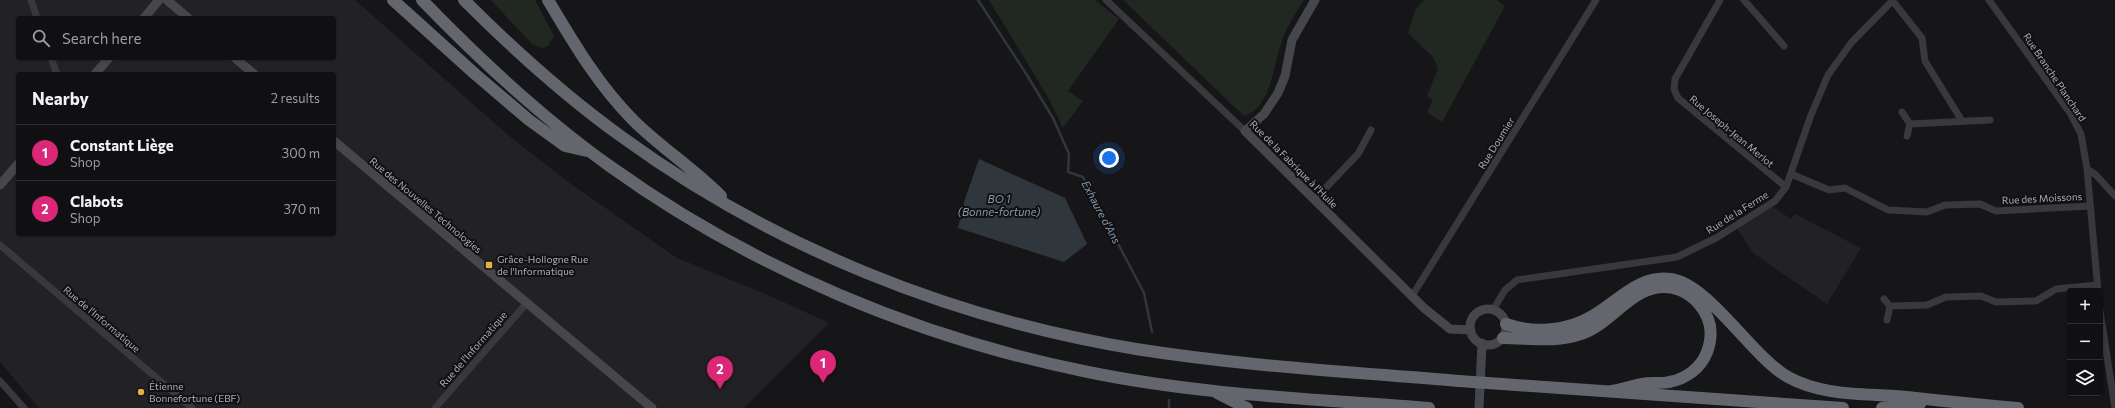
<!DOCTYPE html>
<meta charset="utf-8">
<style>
:root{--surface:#101012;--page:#19191b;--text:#f1f3f6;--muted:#9c9d9f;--line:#303032;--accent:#db2777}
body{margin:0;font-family:Commissioner,sans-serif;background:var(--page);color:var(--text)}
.controls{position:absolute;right:12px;bottom:12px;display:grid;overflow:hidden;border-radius:4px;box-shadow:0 1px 3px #0004}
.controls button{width:36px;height:36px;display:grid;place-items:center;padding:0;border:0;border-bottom:1px solid var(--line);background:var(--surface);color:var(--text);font:20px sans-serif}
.you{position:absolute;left:1109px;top:158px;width:14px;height:14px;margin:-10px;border:3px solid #fff;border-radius:50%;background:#1a73e8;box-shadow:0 0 0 6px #1a73e833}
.badge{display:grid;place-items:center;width:26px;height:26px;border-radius:50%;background:var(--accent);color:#fff;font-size:13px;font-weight:700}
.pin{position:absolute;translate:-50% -33px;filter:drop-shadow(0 1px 2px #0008)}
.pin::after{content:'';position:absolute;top:21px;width:14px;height:12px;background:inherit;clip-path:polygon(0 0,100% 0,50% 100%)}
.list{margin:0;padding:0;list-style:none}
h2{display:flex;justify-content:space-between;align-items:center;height:52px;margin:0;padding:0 16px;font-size:17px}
h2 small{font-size:13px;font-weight:400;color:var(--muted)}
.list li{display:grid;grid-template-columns:26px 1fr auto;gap:12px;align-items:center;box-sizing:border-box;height:56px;padding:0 16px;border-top:1px solid var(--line)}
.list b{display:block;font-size:15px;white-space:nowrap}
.list p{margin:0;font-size:13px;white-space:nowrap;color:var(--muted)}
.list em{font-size:13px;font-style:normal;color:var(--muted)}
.icon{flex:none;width:22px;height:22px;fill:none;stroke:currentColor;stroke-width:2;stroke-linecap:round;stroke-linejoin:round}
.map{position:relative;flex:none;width:2115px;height:408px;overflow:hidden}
.search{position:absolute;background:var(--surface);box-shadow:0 1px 3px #0004;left:16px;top:16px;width:320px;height:44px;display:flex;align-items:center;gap:10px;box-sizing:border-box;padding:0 14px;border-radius:4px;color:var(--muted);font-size:15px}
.panel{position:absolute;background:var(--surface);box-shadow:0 1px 3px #0004;left:16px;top:72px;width:320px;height:164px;border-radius:4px}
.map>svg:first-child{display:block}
.built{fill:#222225;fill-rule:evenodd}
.green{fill:#212822}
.water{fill:#2f373d}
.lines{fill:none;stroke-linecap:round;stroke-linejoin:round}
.stream{stroke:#2f373d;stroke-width:2.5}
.street{stroke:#38383d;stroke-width:7}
.secondary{stroke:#46474d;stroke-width:9}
.highway{stroke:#64666d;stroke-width:12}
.highway-bridge{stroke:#64666d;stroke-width:12}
.poi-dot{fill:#e4b042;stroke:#111113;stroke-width:1.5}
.labels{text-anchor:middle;stroke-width:4;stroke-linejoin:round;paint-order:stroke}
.street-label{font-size:10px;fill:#a9adb7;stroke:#111113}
.poi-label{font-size:10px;fill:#a9adb7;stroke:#111113;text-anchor:start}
.water-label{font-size:11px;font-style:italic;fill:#839aaf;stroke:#111113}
</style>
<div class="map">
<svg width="2115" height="408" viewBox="0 0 2115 408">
<rect width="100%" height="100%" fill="#161618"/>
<path class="built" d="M0,0H355L508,135L567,181L677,258L768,295L829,323L744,408H39L0,362ZM18,18H334V58H18ZM18,74H334V234H18Z
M1772,206L1791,219L1795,214L1861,248L1827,304L1753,253L1737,228Z"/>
<path class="green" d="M491,0H535L554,36L548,46L543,48L532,44Z
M989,0H1095L1119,19L1068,91L1083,101L1063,128L1048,97Z
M1123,0H1304C1295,14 1286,28 1281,44C1273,65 1271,108 1244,116Z
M1424,0H1497L1505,6L1442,122L1427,112L1433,100L1427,96L1438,69L1433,57L1408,33L1415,10Z"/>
<path class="water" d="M979,159L1065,198L1087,244L1064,262L958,228L965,199Z"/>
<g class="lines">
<path class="stream" d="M978,0L1025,72L1053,118L1069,154L1068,172L1083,177L1144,293L1152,332
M1169,400V408"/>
<path class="street" d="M31,0L37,18
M1106,0L1245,131
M1720,0L1675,79L1674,89L1678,98L1786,187
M1744,0L1784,46
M1892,0L1922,38L1925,61L1962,121
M1989,0L2070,113L2081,134L2087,169L2098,291
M51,58L57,74
M1902,112L1910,124
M1907,136L1910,124L1990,120
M2087,169L2096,175L2115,196
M1791,174L1829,190L1845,188L1888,210L1927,212L1945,205L1980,204L1996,211L2090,206
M1314,200L1358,154L1371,130
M0,245L192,408
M1412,296L1596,0
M1884,299L1890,306L1887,320
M1890,306L1927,305L1946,297L1981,296L1996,302L2036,301L2056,289L2097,285
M1493,310L1505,290L1517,280L1677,257L1716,238L1775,201L1786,187L1811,115L1828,75L1851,43L1893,0
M2100,311L2115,408
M0,381L24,408
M435,408L526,304"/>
<path class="secondary" d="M167,0L188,18
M1315,0L1292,40L1285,76L1278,93L1264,114L1245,131L1424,308L1450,329L1471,330
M144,18L159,0
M235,58L254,74
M95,74L109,58
M334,141L652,408
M0,185L18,164
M1470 327a18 18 0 1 1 36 0a18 18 0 1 1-36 0Z
M1479,408L1482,343"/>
<path class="highway" d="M393,0L475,74L529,120L565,146L587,151
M422,0C480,60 542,118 611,167C752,268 918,338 1088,372C1200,395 1315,399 1429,408
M464,0C513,49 565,96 622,137C773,247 952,319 1136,349C1243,366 1352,372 1459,381
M548,0C573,42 598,85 633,120C660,147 693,168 721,196
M1506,324C1534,334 1568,331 1594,315C1618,301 1640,274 1671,279C1710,285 1752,357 1788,377C1824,397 1867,393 1907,397C1944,401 1981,405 2018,408
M1503,338C1528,338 1557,343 1581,334C1614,323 1635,280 1673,288C1689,291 1702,304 1708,319C1712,329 1711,341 1707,352C1701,368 1686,379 1669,382C1660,384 1650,382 1641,384C1632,386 1622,389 1612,391
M1502,384L1843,408
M1217,393L1247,408
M1882,408L1920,404"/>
<path class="highway-bridge" d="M1459,381L1502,384"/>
</g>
<g class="poi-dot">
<rect x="485" y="261" width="8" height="8" rx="2"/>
<circle cx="141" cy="392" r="4"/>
</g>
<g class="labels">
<g class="street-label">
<text transform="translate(2055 77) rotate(56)" y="4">Rue Branche Planchard</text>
<text transform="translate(1732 131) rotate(40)" y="4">Rue Joseph-Jean Merlot</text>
<text transform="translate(1496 143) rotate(-58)" y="4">Rue Doumier</text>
<text transform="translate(1294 164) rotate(45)" y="4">Rue de la Fabrique à l'Huile</text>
<text transform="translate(2042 198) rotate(-3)" y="4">Rue des Moissons</text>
<text transform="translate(426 205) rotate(40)" y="4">Rue des Nouvelles Technologies</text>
<text transform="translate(1737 212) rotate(-32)" y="4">Rue de la Ferme</text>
<text transform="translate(102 319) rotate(40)" y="4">Rue de l'Informatique</text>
<text transform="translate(473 349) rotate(-49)" y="4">Rue de l'Informatique</text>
</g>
<g class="poi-label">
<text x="497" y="263">Grâce-Hollogne Rue<tspan x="497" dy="12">de l'Informatique</tspan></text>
<text x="149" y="390">Étienne<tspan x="149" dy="12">Bonnefortune (EBF)</tspan></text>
</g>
<g class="water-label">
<text x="999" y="203">BO 1<tspan x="999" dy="13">(Bonne-fortune)</tspan></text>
<text transform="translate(1101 212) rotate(62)" y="4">Exhaure d'Ans</text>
</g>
</g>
</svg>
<div class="controls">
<button>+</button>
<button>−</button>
<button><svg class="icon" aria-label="layers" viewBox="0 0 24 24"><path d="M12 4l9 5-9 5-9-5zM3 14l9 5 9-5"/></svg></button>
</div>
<div class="you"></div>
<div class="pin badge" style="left:823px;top:383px">1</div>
<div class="pin badge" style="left:720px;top:389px">2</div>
<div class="search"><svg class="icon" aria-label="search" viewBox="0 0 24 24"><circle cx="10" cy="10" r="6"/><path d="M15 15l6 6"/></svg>Search here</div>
<section class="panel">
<h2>Nearby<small>2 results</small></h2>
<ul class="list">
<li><span class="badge">1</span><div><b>Constant Liège</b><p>Shop</p></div><em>300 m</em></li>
<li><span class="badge">2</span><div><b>Clabots</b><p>Shop</p></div><em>370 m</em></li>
</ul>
</section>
</div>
